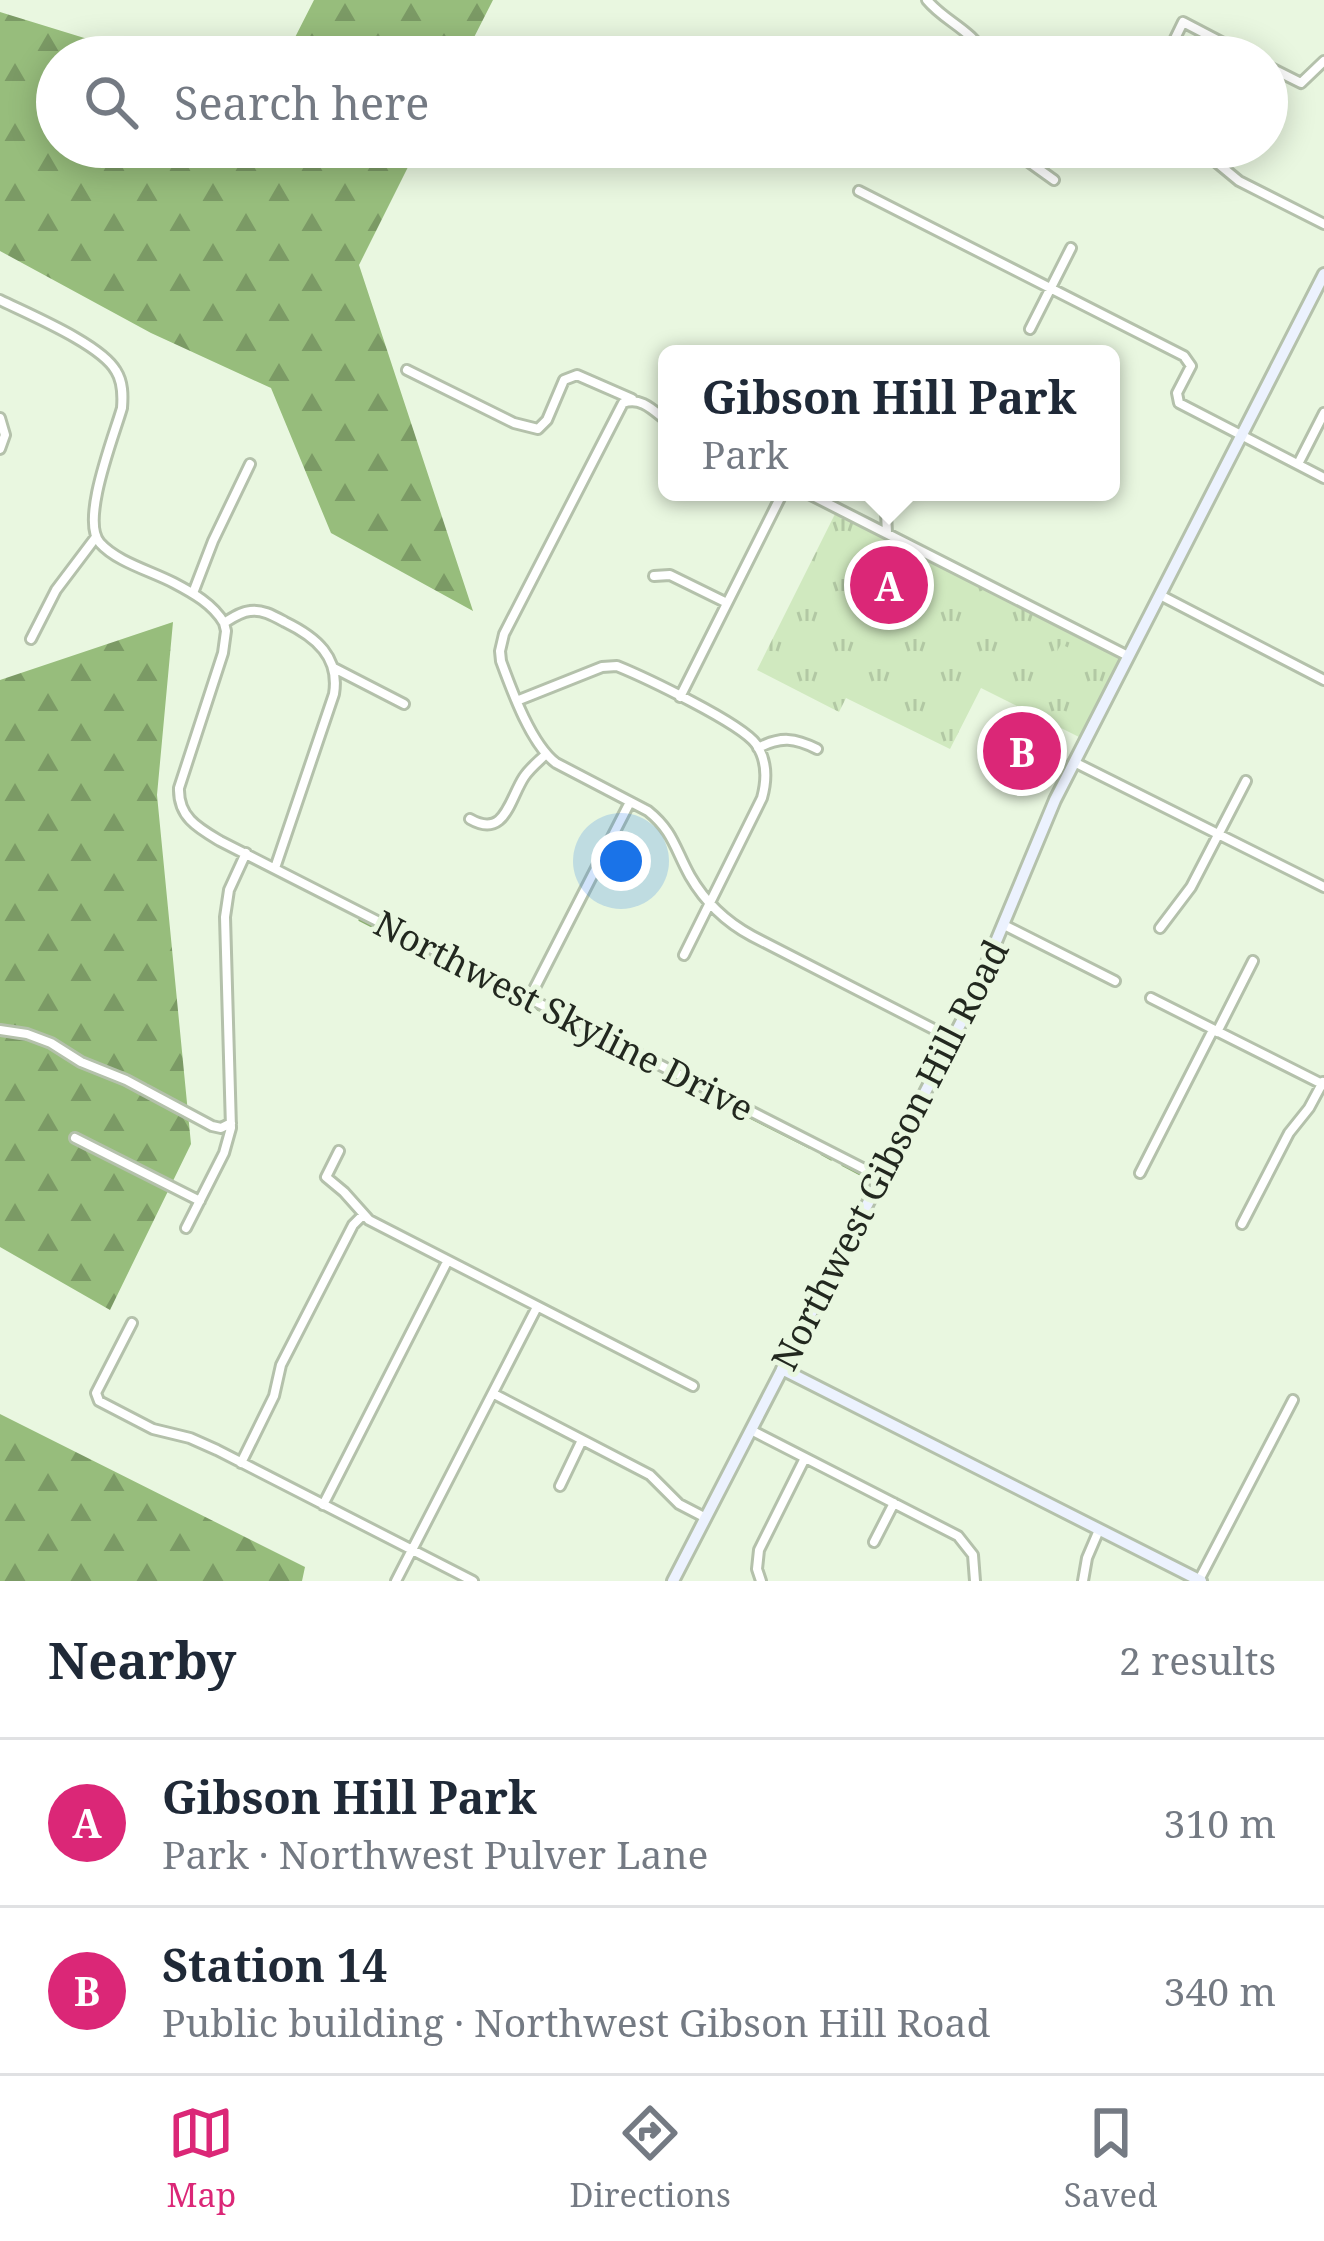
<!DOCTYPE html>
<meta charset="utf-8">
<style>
:root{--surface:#fff;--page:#f6f6f7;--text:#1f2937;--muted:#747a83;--line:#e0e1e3;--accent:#db2777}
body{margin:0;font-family:"Noto Serif",serif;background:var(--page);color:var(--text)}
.you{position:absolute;left:621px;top:861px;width:42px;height:42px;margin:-30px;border:9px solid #fff;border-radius:50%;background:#1a73e8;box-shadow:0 0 0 18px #1a73e833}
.badge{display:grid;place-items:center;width:78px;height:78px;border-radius:50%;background:var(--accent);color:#fff;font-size:39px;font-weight:700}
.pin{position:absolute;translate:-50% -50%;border:6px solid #fff;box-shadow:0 3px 12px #0006}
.popup{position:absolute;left:658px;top:345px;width:462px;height:156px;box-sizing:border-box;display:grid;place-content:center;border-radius:18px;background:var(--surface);filter:drop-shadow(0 3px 9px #0005);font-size:39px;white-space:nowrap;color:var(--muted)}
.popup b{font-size:45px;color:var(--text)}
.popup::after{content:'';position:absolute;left:50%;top:100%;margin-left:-24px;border:24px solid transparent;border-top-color:var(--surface)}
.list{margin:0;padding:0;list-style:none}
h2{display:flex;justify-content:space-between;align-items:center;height:156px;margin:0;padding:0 48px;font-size:51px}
h2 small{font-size:39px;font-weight:400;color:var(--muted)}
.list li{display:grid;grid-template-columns:78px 1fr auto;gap:36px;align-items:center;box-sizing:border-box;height:168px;padding:0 48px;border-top:3px solid var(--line)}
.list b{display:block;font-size:45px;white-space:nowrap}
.list p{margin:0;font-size:39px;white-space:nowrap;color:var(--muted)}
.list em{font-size:39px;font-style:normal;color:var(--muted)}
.icon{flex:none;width:66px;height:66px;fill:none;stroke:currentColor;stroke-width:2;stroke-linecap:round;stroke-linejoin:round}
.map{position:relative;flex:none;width:1324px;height:1581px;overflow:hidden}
.search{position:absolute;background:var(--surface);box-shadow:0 6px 30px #0003;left:36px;right:36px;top:36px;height:132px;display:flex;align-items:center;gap:30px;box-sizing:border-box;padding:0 42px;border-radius:66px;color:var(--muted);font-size:45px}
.sheet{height:492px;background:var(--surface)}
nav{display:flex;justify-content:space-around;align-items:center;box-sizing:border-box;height:168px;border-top:3px solid var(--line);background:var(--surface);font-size:33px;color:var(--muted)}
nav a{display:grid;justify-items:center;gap:6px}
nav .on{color:var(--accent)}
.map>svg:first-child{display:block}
.forest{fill:url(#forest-firs)}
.park{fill:url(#park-tufts)}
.pitch{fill:#d0e9bf}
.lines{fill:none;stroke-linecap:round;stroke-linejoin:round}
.stream{stroke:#8aaf6f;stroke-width:3}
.street-casing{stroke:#b4c1ab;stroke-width:14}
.secondary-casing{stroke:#b4c1ab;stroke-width:16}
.street{stroke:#fff;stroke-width:8}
.secondary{stroke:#ecf2fe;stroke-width:10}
.labels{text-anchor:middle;stroke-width:10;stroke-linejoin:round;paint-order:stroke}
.street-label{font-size:36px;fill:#22281f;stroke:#e9f7e0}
</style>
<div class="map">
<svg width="1324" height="1581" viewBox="0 0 1324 1581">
<defs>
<pattern id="forest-firs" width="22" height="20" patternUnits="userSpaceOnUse" patternTransform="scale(3)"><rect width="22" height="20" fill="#97bd7c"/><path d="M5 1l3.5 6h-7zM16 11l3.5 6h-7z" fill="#7b9a65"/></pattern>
<pattern id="park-tufts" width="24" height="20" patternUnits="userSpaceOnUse" patternTransform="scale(3)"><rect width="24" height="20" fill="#d0e9bf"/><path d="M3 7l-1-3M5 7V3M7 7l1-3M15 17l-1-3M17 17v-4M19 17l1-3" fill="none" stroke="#b2c8a4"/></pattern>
</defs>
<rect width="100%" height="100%" fill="#e9f7e0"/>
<path class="forest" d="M314,0H493L464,57H285Z
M0,12L146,57H57V147H418L359,265L473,611L331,533L271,388L151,333L0,251Z
M173,622L157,795L191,1144L110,1310L0,1247V680Z
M0,1414L305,1567L302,1581H0Z"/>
<path class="park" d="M836,512L1120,658L1079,737L981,688L950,749L846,698L839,712L757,670Z"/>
<path class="pitch" d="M1061,644L1091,659L1080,679L1051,663Z"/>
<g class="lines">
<path class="stream" d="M360,920L399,940
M410,945L439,959
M446,963L507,994
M532,1006L554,1018
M567,1025L587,1035
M599,1041L645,1063
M659,1070L709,1096
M722,1103L809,1147
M822,1154L831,1159
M843,1165L860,1174"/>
<defs>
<path id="street" d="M927,0C945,22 972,29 986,57
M1166,57L1183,22L1250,57
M1267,66L1301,83L1324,61
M1018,147L1026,160L1054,180
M1198,147L1239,181L1324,224
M859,191L1184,356L1191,366L1177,393L1179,403L1324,478
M0,300C28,314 101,344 116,371C123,382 123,395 122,408C114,436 80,521 100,543C117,562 151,571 174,583C193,593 213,604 224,623
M1030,329L1071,248
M407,370L514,423L538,429L547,420L564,380L577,375L632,399
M0,418L5,435L0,449
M667,421C654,411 641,396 623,403L504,634L500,651L501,661C512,691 531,744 556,763L648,811C673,831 675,849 690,876C705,902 726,922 752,936L953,1039
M1298,464L1324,413
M805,492L1128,656
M887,533L886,513L896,492
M654,576L670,575L727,603
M193,593L213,541L250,464
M1160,595L1324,680
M224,623L226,631L223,653L179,788C178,817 198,828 220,841L882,1178
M224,623C232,618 240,612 250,611C262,609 274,616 285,622C316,637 340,657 334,694L275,868
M31,639L56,590L96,537
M334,668L404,704
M680,697L783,492
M519,700L602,667L617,666C644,677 741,723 756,744C767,760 767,780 762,798L684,955
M758,748C781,736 795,738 817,749
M1074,762L1324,887
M470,819C505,839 509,800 524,777C530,768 538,762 545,755
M1004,925L1115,981
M1160,928L1191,887L1246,781
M1151,998L1324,1085
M529,999L630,802
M0,1030L27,1034L51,1043L81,1062L126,1080L212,1126L221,1128L231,1123
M1217,1032L1253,961
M75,1138L200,1201
M339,1151L326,1177L344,1192L369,1220L693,1386
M1140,1173L1213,1030
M1242,1224L1289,1133L1309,1108L1323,1082
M186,1228L224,1153L231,1128L225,917L229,890L246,853
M132,1323L96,1393L99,1401L153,1429L190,1438L217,1450L473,1581
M494,1394L650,1475L679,1504L706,1518
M751,1430L958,1536L973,1555L975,1581
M241,1463L274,1396L281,1365L353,1225L363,1215
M560,1486L582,1440
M323,1505L447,1262
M874,1542L894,1503
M1199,1580L1293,1400
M396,1581L537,1307
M761,1581L757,1569L759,1550L805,1458
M1083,1581L1087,1558L1099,1530"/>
<path id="secondary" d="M782,1369L1201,1581
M673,1581L967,1011L1055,800L1324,274"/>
</defs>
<use href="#street" class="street-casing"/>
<use href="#secondary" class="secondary-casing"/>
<use href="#street" class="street"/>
<use href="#secondary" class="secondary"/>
</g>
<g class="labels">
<g class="street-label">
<text transform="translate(564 1016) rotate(27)" y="13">Northwest Skyline Drive</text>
<text transform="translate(890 1155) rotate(-63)" y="13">Northwest Gibson Hill Road</text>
</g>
</g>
</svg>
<div class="you"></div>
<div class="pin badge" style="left:889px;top:585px">A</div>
<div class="popup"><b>Gibson Hill Park</b>Park</div>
<div class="pin badge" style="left:1022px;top:751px">B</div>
<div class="search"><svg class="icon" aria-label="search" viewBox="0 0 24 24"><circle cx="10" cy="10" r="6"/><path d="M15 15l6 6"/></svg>Search here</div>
</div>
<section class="sheet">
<h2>Nearby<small>2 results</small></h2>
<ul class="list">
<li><span class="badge">A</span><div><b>Gibson Hill Park</b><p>Park · Northwest Pulver Lane</p></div><em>310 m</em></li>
<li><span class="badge">B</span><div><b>Station 14</b><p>Public building · Northwest Gibson Hill Road</p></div><em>340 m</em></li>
</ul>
</section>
<nav>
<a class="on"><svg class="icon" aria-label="map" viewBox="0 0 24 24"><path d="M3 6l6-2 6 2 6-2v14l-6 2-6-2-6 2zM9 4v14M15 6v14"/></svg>Map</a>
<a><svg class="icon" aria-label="directions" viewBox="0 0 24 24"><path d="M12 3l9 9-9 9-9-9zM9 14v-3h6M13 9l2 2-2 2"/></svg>Directions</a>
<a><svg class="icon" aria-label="saved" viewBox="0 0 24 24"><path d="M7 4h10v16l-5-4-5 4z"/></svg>Saved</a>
</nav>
